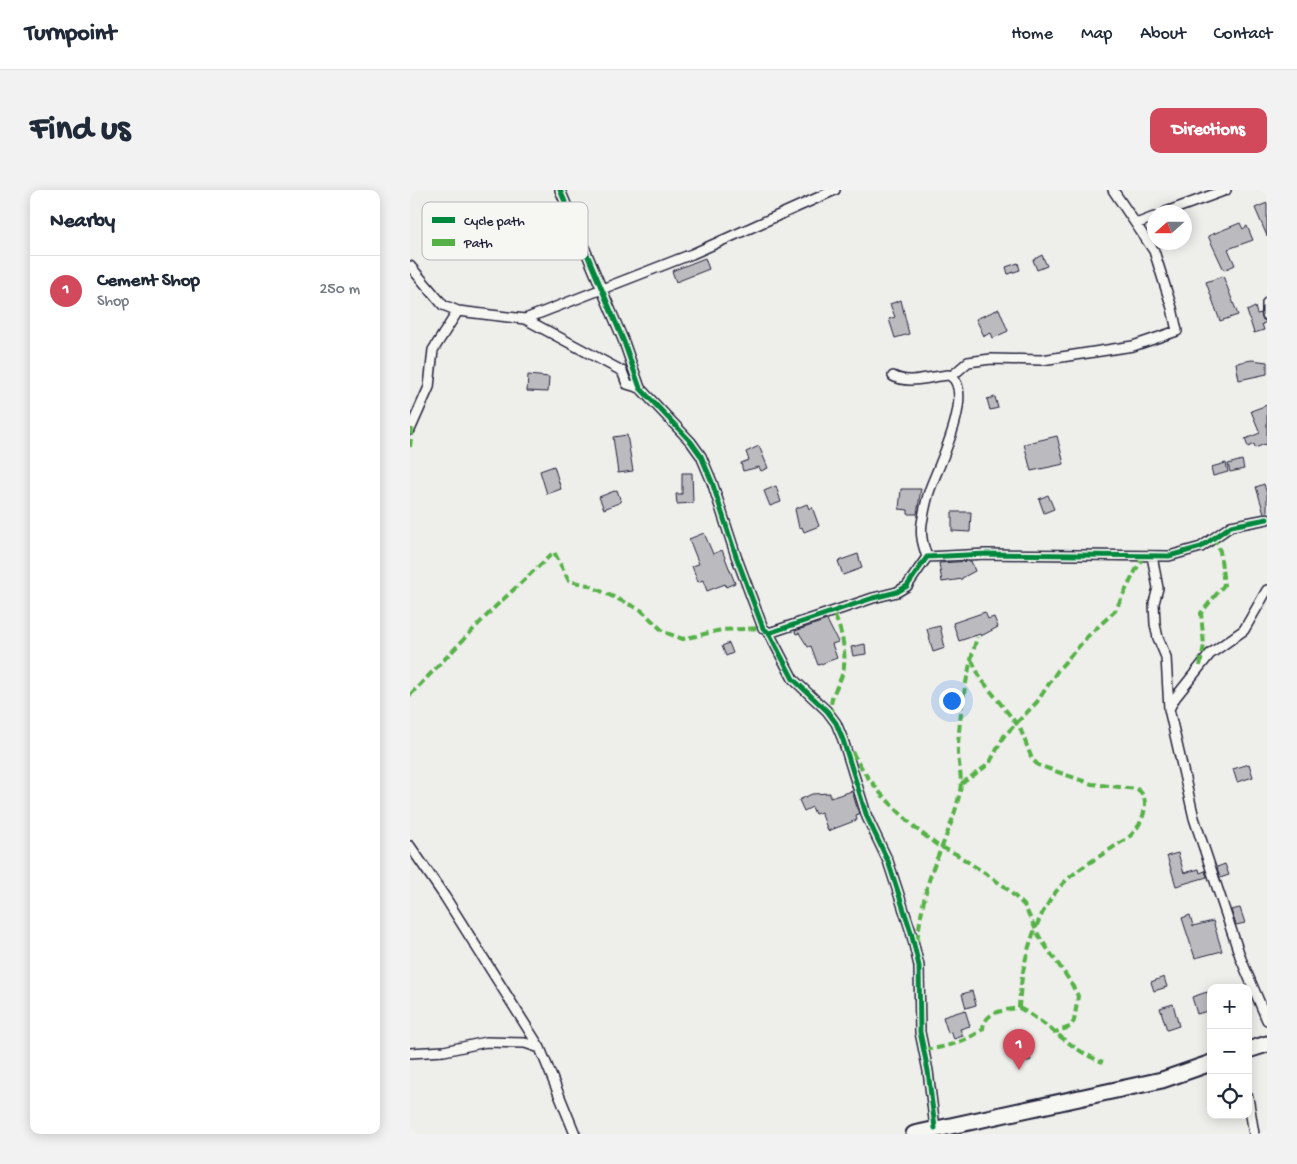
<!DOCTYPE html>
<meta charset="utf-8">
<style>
:root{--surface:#fff;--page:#f2f2f3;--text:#1f2937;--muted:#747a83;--line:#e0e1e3;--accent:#d1495b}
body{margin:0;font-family:"Gochi Hand",sans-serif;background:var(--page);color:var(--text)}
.controls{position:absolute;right:15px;bottom:15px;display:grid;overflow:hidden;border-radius:10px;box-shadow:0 2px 12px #0003}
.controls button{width:45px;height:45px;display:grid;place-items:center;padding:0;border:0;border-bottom:1px solid var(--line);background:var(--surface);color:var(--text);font:25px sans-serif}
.compass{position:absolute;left:737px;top:15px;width:45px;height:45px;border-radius:50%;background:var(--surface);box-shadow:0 2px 12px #0003;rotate:249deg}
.you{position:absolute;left:541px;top:510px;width:18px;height:18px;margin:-12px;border:4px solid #fff;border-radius:50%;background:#1a73e8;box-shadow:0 0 0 8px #1a73e833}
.badge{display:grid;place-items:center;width:32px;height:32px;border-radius:50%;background:var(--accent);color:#fff;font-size:16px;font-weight:700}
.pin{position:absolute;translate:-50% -41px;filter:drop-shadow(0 1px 2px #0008)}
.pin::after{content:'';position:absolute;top:26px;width:18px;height:15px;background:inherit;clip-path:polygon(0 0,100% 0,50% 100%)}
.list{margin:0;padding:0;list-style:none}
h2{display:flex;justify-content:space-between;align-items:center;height:65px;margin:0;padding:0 20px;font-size:21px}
h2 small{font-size:16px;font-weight:400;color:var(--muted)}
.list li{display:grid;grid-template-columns:32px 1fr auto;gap:15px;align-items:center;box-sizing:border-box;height:70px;padding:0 20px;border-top:1px solid var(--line)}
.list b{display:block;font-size:19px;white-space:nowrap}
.list p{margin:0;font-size:16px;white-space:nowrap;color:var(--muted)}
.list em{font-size:16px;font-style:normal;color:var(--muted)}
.icon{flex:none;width:28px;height:28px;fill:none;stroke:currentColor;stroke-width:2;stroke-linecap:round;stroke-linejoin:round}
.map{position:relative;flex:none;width:857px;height:944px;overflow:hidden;border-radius:10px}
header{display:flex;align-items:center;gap:30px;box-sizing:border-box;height:70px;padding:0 25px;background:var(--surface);border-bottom:1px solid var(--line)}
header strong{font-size:24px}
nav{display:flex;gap:28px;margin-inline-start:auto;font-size:18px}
.intro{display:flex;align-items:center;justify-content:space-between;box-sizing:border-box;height:120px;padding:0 30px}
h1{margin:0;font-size:35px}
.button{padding:12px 22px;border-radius:10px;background:var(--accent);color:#fff;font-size:18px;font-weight:700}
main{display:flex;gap:30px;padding:0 30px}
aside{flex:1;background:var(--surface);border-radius:10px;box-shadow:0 2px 12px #0003}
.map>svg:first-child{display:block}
.building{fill:#bbbbbf;stroke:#22223b}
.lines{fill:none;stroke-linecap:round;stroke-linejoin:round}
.minor-casing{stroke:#22223b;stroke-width:12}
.trunk-casing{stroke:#22223b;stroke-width:19}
.minor{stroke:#f6f6f2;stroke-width:9}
.trunk{stroke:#f6f6f2;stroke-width:15}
.quiet{stroke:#55b146;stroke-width:4;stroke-dasharray:8 4;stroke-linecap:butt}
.cycleway-casing{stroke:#f6f6f2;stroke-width:8}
.cycleway{stroke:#00873e;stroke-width:5}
.key{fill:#f6f6f2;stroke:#b6b6bb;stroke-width:1}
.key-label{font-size:14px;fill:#22223b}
</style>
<header>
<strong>Turnpoint</strong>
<nav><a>Home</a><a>Map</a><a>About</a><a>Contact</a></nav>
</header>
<div class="intro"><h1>Find us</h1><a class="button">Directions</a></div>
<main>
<aside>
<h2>Nearby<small></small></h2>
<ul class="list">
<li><span class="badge">1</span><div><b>Cement Shop</b><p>Shop</p></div><em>250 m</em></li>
</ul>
</aside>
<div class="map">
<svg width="857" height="944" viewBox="0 0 857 944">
<rect width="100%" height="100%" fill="#eeeeeb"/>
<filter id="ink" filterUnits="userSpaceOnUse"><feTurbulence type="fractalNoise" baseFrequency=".02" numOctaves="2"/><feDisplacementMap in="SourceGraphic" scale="10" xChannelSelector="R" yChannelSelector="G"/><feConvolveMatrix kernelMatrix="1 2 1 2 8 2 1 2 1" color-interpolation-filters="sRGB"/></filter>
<g filter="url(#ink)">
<path class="building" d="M857,13V46L845,18Z
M830,33L833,39L837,36L843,50L818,59L825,75L814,80L798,46Z
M632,65L637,76L627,80L623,70Z
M295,68L299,79L266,92L262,81Z
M608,73L610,80L598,84L596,77Z
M813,86L828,125L810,131L796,92Z
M491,110L499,144L485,148L479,129L485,127L480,114Z
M845,117L847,124L851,123L852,129L857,132L852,134L854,140L844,143L837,121Z
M589,119L598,141L583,148L581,143L574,146L566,129Z
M842,170L857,172V184L829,190L826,173Z
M118,185L139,187L138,202L117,201Z
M585,207L588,218L580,220L577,209Z
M857,215V258L855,254L845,258L844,254L838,257L835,249L850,243L841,221Z
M217,245L223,281L208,283L203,247Z
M647,246L654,274L621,281L614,254Z
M349,256L358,278L351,281L349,277L333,281L331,273L339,270L336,262Z
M832,270L834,279L820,282L818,274Z
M816,273L818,282L803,286L801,277Z
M144,276L151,299L137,304L130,281Z
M272,283H282L283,313L267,314L266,304H272Z
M854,294L857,304V323H854L846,297Z
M366,296L371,312L360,316L354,301Z
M491,299H511L507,324H498V320L489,319Z
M207,300L211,312L194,319L189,307Z
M638,305L644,319L634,323L629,309Z
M397,314L399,319L402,317L409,336L394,342L392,337L389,338L385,319Z
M542,322H561L560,342L542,341Z
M294,343L303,364L312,360L325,393L316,397L315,394L297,401L293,390L288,392L282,376L289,374L279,349Z
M448,364L452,378L433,385L428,371Z
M561,371L565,381L552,388V389L532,392L529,373Z
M575,422L578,429L584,427L588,437L571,446L570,444L549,451L543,433Z
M417,430L428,452L422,454L427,468L408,475L401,456L398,457L389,443L386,444L385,441Z
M530,436L535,458L523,462L517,439Z
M319,453L323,463L316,466L312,456Z
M455,454L456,464L443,466L441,457Z
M839,574L843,587L827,592L823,579Z
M442,601L449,624L446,625L447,630L418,641L411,622L405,624L402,617L394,621L389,610L402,604L420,603V608Z
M768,663L774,683L789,679L790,683L795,681L797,687L766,696L757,666Z
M815,674L819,685L810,688L807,677Z
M830,718L835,733L826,735L821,720Z
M780,725L783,736L803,731L812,761L785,768L772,728Z
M754,787L757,797L744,801L741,792Z
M562,801L566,815L556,818L552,804Z
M797,802L801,820L787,824L782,807Z
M763,814L769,836L757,840L750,818Z
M555,820L560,836L550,839L553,846L544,849L541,842L538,843L533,827Z
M609,841L621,870L609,874L598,845Z"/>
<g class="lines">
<defs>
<path id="minor" d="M150,0L214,152L230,198L281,252L291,266L302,292L326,366L353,438L359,443L383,489L417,521L426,533L433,550L457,627L478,671L501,742L509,776L510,842L518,881L525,938
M756,22L816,0
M726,34L744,27
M0,76L33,115L48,121L115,129L212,181L217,194L230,198
M857,113V125
M115,129L282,64L425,0
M483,186C498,195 522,186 539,185C567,200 527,279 520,299C516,310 514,322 512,333C510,345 513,355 517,367
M542,186L558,172L581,169L632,170L723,156L767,141L762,118L744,61L703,0
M0,240L19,197L23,160L48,121
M742,366L748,398L744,413L745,434L748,448L756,467L759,519L784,628L831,769L857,830
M359,443L463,408L487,402L497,396L517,367L576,364L759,366L791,357L821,336L857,329
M760,517L765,508L800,464L834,440L857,400
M0,656L35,707L130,858L165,944
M0,863L34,861L76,852L115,853L130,858
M838,907L844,944"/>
<path id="trunk" d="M838,860L857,854
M504,944L752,890L801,873"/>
</defs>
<use href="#minor" class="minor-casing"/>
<use href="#trunk" class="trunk-casing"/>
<use href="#minor" class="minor"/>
<use href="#trunk" class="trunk"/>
<path class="quiet" d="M0,257L2,238
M790,476L794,455L791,423L814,395L810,361L803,347
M0,505L86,416L144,362L159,391L178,395L231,420L254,442L273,449L311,440L353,438
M421,526C420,503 425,504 432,485C438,468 432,438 423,423
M442,562L456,585L472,605L505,638L527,655L546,664L594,696L614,715L630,748L660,791L668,806L664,831L660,837L645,842
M551,594L579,574L594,546L627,512L648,480L677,447L705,421L733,366
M507,751C511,724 515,698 525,673C535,649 545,627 550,601C553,586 547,571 548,556C550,519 557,482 567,447
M609,818C639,833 661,861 693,872
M514,859C530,860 560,850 573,839C574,822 593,820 609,818C611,777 621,736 645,703C660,682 687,669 708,654C713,651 719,648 723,643C733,633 742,608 727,599L682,594L628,575L622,569L610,538L571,489L562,471"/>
<defs>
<path id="cycleway" d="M150,0L214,152L230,198L281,252L291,266L302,292L326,366L353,438L359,443L383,489L417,521L426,533L433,550L457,627L478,671L501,742L509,776L510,842L518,881L525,938
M359,443L463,408L487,402L497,396L517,367L576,364L759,366L791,357L821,336L857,329"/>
</defs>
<use href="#cycleway" class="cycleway-casing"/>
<use href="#cycleway" class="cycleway"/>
</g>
</g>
<rect x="12" y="12" width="166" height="58" rx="8" class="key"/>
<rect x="22" y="27" width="23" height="6" fill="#00873e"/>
<rect x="22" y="49" width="23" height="7" fill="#55b146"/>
<g class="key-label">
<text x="54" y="35">Cycle path</text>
<text x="54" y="57">Path</text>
</g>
</svg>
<div class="controls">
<button>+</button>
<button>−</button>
<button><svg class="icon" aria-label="locate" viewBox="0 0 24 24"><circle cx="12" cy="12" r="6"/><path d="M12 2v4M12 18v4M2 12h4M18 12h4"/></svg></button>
</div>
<svg class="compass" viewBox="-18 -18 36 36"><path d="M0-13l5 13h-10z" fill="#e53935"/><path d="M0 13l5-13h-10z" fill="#747a83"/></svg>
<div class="you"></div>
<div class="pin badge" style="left:609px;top:880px">1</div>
</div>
</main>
